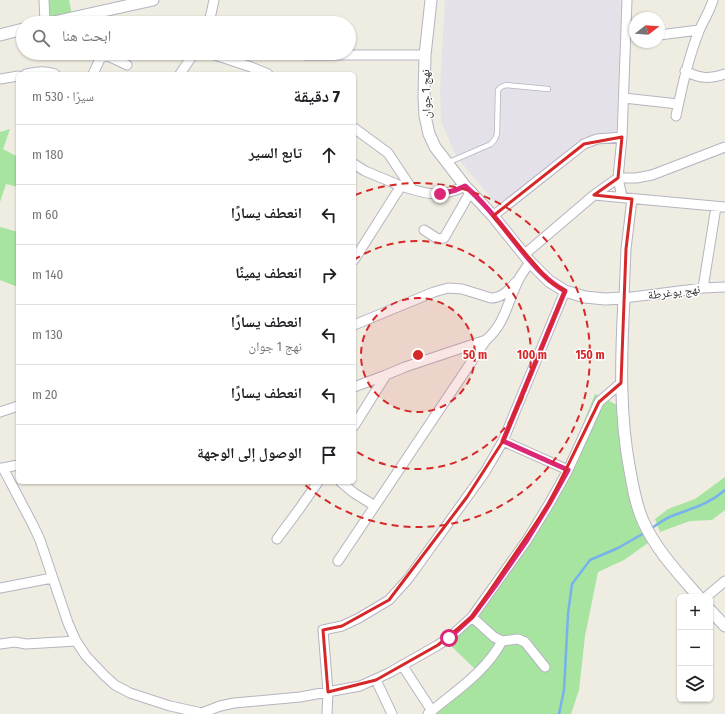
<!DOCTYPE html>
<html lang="ar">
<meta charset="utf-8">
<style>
:root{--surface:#fff;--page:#f6f6f6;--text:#202124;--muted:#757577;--line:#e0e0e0}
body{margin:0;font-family:"Fira Sans Condensed","Noto Naskh Arabic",sans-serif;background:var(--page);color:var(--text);direction:rtl}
.controls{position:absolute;right:12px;bottom:12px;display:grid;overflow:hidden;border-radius:6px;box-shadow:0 1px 3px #0004}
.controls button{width:36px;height:36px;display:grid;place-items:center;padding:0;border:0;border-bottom:1px solid var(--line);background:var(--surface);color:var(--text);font:20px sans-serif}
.compass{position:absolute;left:629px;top:12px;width:36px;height:36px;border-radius:50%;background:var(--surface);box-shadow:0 1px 3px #0004;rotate:73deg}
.stop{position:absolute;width:12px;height:12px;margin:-9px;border:3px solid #db2777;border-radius:50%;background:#fff}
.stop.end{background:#db2777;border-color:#fff;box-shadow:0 1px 4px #0008}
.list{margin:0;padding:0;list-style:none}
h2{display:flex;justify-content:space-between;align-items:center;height:52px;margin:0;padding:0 16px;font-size:17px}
h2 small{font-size:13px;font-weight:400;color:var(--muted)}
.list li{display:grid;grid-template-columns:26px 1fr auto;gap:12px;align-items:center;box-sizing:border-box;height:60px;padding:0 16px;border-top:1px solid var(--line)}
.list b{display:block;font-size:15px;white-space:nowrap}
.list p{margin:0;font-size:13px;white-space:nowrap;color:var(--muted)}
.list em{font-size:13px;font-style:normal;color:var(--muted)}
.icon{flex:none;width:22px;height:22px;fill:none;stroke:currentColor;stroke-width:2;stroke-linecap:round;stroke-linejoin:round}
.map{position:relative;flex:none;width:725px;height:714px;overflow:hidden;direction:ltr}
.search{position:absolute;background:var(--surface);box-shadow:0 1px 3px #0004;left:16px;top:16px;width:340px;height:44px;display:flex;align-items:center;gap:10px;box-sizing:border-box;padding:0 14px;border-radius:22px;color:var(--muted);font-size:15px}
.panel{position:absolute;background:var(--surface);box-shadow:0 1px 3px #0004;left:16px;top:72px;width:340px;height:412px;border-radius:6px;direction:rtl}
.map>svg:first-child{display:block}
.industrial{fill:#e4e1e8}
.green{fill:#a6e49f}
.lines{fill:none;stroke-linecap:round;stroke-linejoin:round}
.stream{stroke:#77b2ee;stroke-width:2.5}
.service-casing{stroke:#b5b4c1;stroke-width:6}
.minor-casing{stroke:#b5b4c1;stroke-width:11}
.tertiary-casing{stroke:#b5b4c1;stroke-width:13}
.service{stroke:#fff;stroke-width:4.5}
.minor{stroke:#fff;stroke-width:9}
.tertiary{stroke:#fff;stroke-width:11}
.route{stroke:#db2777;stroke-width:5}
.marked{fill:none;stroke:#d62828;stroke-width:3;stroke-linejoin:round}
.ring{fill:none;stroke:#d62828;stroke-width:2;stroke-dasharray:7 5}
.labels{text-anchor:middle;stroke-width:3;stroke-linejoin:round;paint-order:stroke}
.street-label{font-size:12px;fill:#2e2e2e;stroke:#fff}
.centre{fill:#d62828;stroke:#fff;stroke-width:2}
.ring-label{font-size:12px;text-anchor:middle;font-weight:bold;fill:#d62828;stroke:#fff;stroke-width:3;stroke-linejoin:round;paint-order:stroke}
</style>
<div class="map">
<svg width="725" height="714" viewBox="0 0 725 714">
<rect width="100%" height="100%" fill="#efece1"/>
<path class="industrial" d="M445,0H621L616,138L584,137L501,210L456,156L441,121L440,90Z"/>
<path class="green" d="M42,0H69L72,15L46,20Z
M10,129L3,149L18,157V187L6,184L0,202V132Z
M0,227L18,232V287L0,280Z
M595,394L617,405L632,507L638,526L648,543L624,560L598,572L585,636L579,690L571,714H423L436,707L476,670L445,640L465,618L527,533L567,464Z
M725,477V510L712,520L690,521L660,532L655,519L668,509L695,499Z"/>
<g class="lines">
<path class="stream" d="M650,529C657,525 664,519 672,516C692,508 708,505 725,490
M559,714L564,690L568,614L572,584L590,560L618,548L646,532"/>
<defs>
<path id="service" d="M447,163L491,144L495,139L497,134L498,90L501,87L506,85L548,89"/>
<path id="minor" d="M44,0L45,23
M209,23L214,0
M659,35L699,30
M209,53L251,67L268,74
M296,53L307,55H425
M685,71C701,79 708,79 725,74
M26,74C36,72 45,70 55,74
M93,74L100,59L106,55L127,65
M180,74L194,53
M0,79L18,76
M624,98L678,104
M676,116C682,87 688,59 699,31C703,21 710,11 713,0
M354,128L388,153L412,189
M354,164L365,171L401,186
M594,195L725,207
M622,197L618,178L622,137L627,0
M632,199L626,249L624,298L703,288L725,287
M493,216L584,144L597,139L622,137
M424,230L438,239L444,238L471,191
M525,254L594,195L618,178H636L652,175L725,147
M354,260L401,186C427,194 439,199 465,186
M703,288L716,207
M354,325L434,292L448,288L462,289L491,298C502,298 509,290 516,282
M354,387L386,375
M0,412L18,406
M354,426L386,375L405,367L486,340C506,323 508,299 520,277C523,272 527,267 530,262
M503,441L568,470
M0,468H3L33,525L40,540L68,623L76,641L86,656L105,676L115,685L130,693L170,706L202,713L220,706L234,703L300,697L360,686L389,673L438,645L449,638L472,617L527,540L549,504L568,470L599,402L621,383
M3,468L18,465
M341,482L354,493L375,506
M277,539L300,508L318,482
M338,561L486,340
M0,588L52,578
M706,597L725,581
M472,617L494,637L502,641L518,639L525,642L545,667
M0,644L15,642L26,644L76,641
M402,665L432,711
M376,680L392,714
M327,714L328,692L323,630L342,626L359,618L389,600L408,579L467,497L485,472L503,441L565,291
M428,714C454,692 486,672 502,641"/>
<path id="tertiary" d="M431,0L425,55L424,97L425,116L429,134L435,147L465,186L493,216L530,262L549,281L565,291L585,297L605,299L624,298C621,357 619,414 630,471C633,488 636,505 643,521C656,550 679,574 699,597
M49,23L153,0
M0,35L23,29
M710,610L725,626"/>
</defs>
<use href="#service" class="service-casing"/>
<use href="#minor" class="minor-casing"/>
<use href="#tertiary" class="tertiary-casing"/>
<use href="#service" class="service"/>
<use href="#minor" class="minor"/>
<use href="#tertiary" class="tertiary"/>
</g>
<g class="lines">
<path class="route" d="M440,194L456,190L465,186C487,205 504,229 522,251C535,267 547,281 565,291L503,441L568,470L549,504L527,540L495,586L472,617L449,638"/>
</g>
<path class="marked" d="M622,137L618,178L594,195L632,199L626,249L621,383L599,402L549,504L472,617L438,645L376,680L328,692L323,630L342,626L389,600L467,497L503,441L565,291L549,281L493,216L584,144Z"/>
<circle cx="418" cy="355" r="57" fill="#d62828" fill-opacity=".12"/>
<g class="ring">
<circle cx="418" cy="355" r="57"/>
<path d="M354 260A114 114 0 1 1 354 450"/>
<path d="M355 195A172 172 0 1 1 303 483"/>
</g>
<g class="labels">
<g class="street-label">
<text transform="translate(426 94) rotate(-92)" y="4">نهج 1 جوان</text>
<text transform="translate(674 292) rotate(-7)" y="4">نهج يوغرطة</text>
</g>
</g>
<circle cx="418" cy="355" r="6" class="centre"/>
<g class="ring-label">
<text x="475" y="359">50 m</text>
<text x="532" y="359">100 m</text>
<text x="590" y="359">150 m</text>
</g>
</svg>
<div class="controls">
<button>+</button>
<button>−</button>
<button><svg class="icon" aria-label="layers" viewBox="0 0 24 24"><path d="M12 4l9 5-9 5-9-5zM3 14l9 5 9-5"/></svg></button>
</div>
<svg class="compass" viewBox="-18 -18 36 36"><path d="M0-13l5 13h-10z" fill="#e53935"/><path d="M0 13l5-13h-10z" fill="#757577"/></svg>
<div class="stop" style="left:449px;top:638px"></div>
<div class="stop end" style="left:440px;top:194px"></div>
<div class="search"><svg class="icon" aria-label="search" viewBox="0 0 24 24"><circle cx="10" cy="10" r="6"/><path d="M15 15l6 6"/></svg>ابحث هنا</div>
<section class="panel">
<h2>7 دقيقة<small>سيرًا · 530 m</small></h2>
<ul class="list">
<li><svg class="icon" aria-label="ahead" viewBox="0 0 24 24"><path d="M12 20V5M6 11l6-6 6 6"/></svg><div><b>تابع السير</b></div><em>180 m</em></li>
<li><svg class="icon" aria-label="left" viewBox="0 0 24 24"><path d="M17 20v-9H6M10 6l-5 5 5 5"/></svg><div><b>انعطف يسارًا</b></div><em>60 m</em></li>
<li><svg class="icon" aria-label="right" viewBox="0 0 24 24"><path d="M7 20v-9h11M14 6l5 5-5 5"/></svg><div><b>انعطف يمينًا</b></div><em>140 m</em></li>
<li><svg class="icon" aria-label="left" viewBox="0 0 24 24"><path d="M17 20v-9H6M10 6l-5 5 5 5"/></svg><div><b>انعطف يسارًا</b><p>نهج 1 جوان</p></div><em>130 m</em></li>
<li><svg class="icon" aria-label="left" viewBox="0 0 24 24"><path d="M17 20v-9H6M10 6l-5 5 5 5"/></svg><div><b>انعطف يسارًا</b></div><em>20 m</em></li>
<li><svg class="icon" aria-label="arrive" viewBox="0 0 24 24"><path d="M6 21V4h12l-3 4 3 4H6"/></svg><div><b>الوصول إلى الوجهة</b></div></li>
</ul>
</section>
</div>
